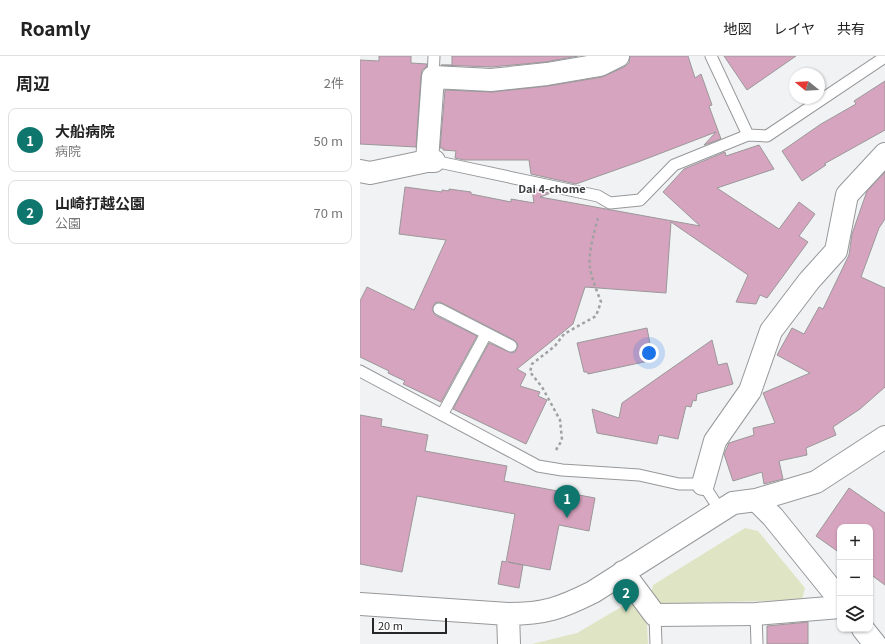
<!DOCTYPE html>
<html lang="ja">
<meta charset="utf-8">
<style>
:root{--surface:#fff;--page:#f2f2f2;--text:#222;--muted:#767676;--line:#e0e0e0;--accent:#0f766e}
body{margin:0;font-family:Georgia,"Noto Sans JP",serif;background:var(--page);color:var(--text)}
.controls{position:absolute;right:12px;bottom:12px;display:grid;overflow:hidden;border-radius:8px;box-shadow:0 1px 3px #0004}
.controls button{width:36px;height:36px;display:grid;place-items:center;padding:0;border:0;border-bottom:1px solid var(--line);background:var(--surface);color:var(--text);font:20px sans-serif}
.compass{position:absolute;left:429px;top:12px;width:36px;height:36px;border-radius:50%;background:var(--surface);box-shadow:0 1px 3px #0004;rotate:288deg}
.scale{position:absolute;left:12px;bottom:10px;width:75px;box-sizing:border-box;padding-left:4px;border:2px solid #272728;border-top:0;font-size:11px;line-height:14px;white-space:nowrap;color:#272728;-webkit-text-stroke:3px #fff;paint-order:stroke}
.you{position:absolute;left:289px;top:297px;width:14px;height:14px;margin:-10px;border:3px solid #fff;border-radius:50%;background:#1a73e8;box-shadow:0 0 0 6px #1a73e833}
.badge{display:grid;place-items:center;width:26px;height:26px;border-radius:50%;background:var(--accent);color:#fff;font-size:13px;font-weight:700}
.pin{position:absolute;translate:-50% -33px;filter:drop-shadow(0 1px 2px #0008)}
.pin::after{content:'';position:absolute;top:21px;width:14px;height:12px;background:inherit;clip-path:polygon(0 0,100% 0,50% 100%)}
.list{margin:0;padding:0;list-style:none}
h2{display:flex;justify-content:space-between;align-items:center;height:52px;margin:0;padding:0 16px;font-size:17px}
h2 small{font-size:13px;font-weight:400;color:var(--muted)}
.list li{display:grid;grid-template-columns:26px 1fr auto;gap:12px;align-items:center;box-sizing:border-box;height:64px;margin:0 8px 8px;padding:0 8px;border:1px solid var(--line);border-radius:8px}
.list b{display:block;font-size:15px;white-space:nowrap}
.list p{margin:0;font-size:13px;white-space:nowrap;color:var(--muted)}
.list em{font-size:13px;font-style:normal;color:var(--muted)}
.icon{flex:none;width:22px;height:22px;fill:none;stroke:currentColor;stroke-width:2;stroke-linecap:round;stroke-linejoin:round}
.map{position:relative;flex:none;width:525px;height:588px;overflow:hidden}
header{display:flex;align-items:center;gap:24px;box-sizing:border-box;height:56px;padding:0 20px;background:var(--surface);border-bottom:1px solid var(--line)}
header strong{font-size:19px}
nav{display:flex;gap:22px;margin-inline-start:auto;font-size:14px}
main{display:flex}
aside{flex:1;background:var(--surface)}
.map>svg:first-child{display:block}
.green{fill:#dfe5c4}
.building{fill:#d7a4bf;stroke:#9a9899}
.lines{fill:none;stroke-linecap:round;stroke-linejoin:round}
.lane-casing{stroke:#97989a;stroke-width:13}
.street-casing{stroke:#97989a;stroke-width:24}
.path{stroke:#a1a1a3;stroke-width:2.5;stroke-dasharray:3 3;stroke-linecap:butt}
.lane{stroke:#fff;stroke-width:11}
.street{stroke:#fff;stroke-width:22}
.labels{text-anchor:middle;stroke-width:3;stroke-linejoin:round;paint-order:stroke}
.neighbourhood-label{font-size:11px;font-weight:bold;fill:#3c3d3f;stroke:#fff}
</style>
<header>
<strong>Roamly</strong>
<nav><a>地図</a><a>レイヤ</a><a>共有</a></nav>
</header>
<main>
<aside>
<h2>周辺<small>2件</small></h2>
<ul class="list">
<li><span class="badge">1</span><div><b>大船病院</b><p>病院</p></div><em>50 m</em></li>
<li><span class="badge">2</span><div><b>山崎打越公園</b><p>公園</p></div><em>70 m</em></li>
</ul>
</aside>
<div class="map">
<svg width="525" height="588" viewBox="0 0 525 588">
<rect width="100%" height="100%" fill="#f1f2f4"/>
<path class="green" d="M385,472L398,475L445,532L442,544L294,548L290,543L293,529Z
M273,544L287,568L288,588H172L217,577Z"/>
<path class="building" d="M19,0H51V7L67,8L66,11L62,14L61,20L56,91L0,88V4L19,5Z
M92,0H218L185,6L131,11L81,9H92Z
M270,0H328L335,22L341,18L352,49L349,50L361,83L344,89L356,76L278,106L216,128L171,118L169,104H104L95,102L96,95L83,94V92H80L85,34L132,36L188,30L242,21L264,11L269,7Z
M364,0H436L387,34Z
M525,25V74L464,108L466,109L442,125L422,95L461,68L496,48L494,45Z
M399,89L414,113L357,132L419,173L439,146L455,158L439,180L448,186L407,242L400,239L396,248L376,246L388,219L311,166L306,237L225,231L213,268L157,313L166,318L160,330L180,336L178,340L187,344L166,388L93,353L129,287L152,297L155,296L158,290L157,287L154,284L82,247L78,246L75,247L72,253L75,259L117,280L81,346L43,328L45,325L28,317L29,315L0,301V245L7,231L54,254L86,184L39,178L45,131L82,136V134L89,135V133L111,136V138L151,146V143L174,147L172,133L191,137L180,141L340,170L303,136L324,113L365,96L366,100Z
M525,116V163L519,172L501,221L525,232V331L500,353L473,371L476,379L446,392L447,399L419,405L423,423L404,428L402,416L373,425L364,398L369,387L394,379L393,372L415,367L403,337L450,317L417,299L432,272L444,278L459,251L463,253L489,199L492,178L507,135Z
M287,272L293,304L228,318L227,316H224L217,287Z
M352,284L358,309L367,307L373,328L337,338L336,345L333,344L331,351L326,350L318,383L299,379L297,388L237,377L232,353L259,362L262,347Z
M0,359L22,363L21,370L68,379L65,395L147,410L144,425L235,442L229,475L199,469L190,514L148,506L163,509L159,532L138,528L142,505L146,506L155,458L57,440L42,516L0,508Z
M489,432L525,457V529L510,518V471H480V497L456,480Z
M448,566V588H407V570Z"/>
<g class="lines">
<defs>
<path id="lane" d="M351,0L388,79
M73,21L74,0
M74,105L238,140L250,147L280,144L314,109L388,79L407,80L525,1
M79,253L151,290
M0,315L178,410L202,414L279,419L319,428H343L360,454
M82,359L126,278
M396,558L397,588
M295,559L296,588"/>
<path id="street" d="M67,105L73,21L131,24L187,18L240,9L258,0
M0,115L10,117L67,105H74
M343,428L355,385L390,335L411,275L449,225L476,195L487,139L525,98
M396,444L413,461L480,544
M263,516L295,559L396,558L480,551
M0,548L148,558C185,558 201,552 233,536L373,447L396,444L456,426L525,381
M148,558L149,588
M503,573L515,588"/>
</defs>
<use href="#lane" class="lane-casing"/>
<use href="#street" class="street-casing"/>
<path class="path" d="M196,394L202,384L200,364L182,331L170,316L172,308L195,290L204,278L236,260L241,246C237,235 232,224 230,212C228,198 234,176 238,162"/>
<use href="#lane" class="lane"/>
<use href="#street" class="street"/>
</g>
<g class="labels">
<g class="neighbourhood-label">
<text x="192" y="137">Dai 4-chome</text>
</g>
</g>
</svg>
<div class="controls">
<button>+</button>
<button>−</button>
<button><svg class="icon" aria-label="layers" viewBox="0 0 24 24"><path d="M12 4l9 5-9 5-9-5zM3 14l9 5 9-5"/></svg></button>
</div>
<svg class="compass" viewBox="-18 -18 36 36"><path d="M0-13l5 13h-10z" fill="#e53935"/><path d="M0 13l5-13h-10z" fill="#767676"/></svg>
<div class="scale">20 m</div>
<div class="you"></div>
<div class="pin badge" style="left:207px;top:462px">1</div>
<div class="pin badge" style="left:266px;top:556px">2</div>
</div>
</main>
